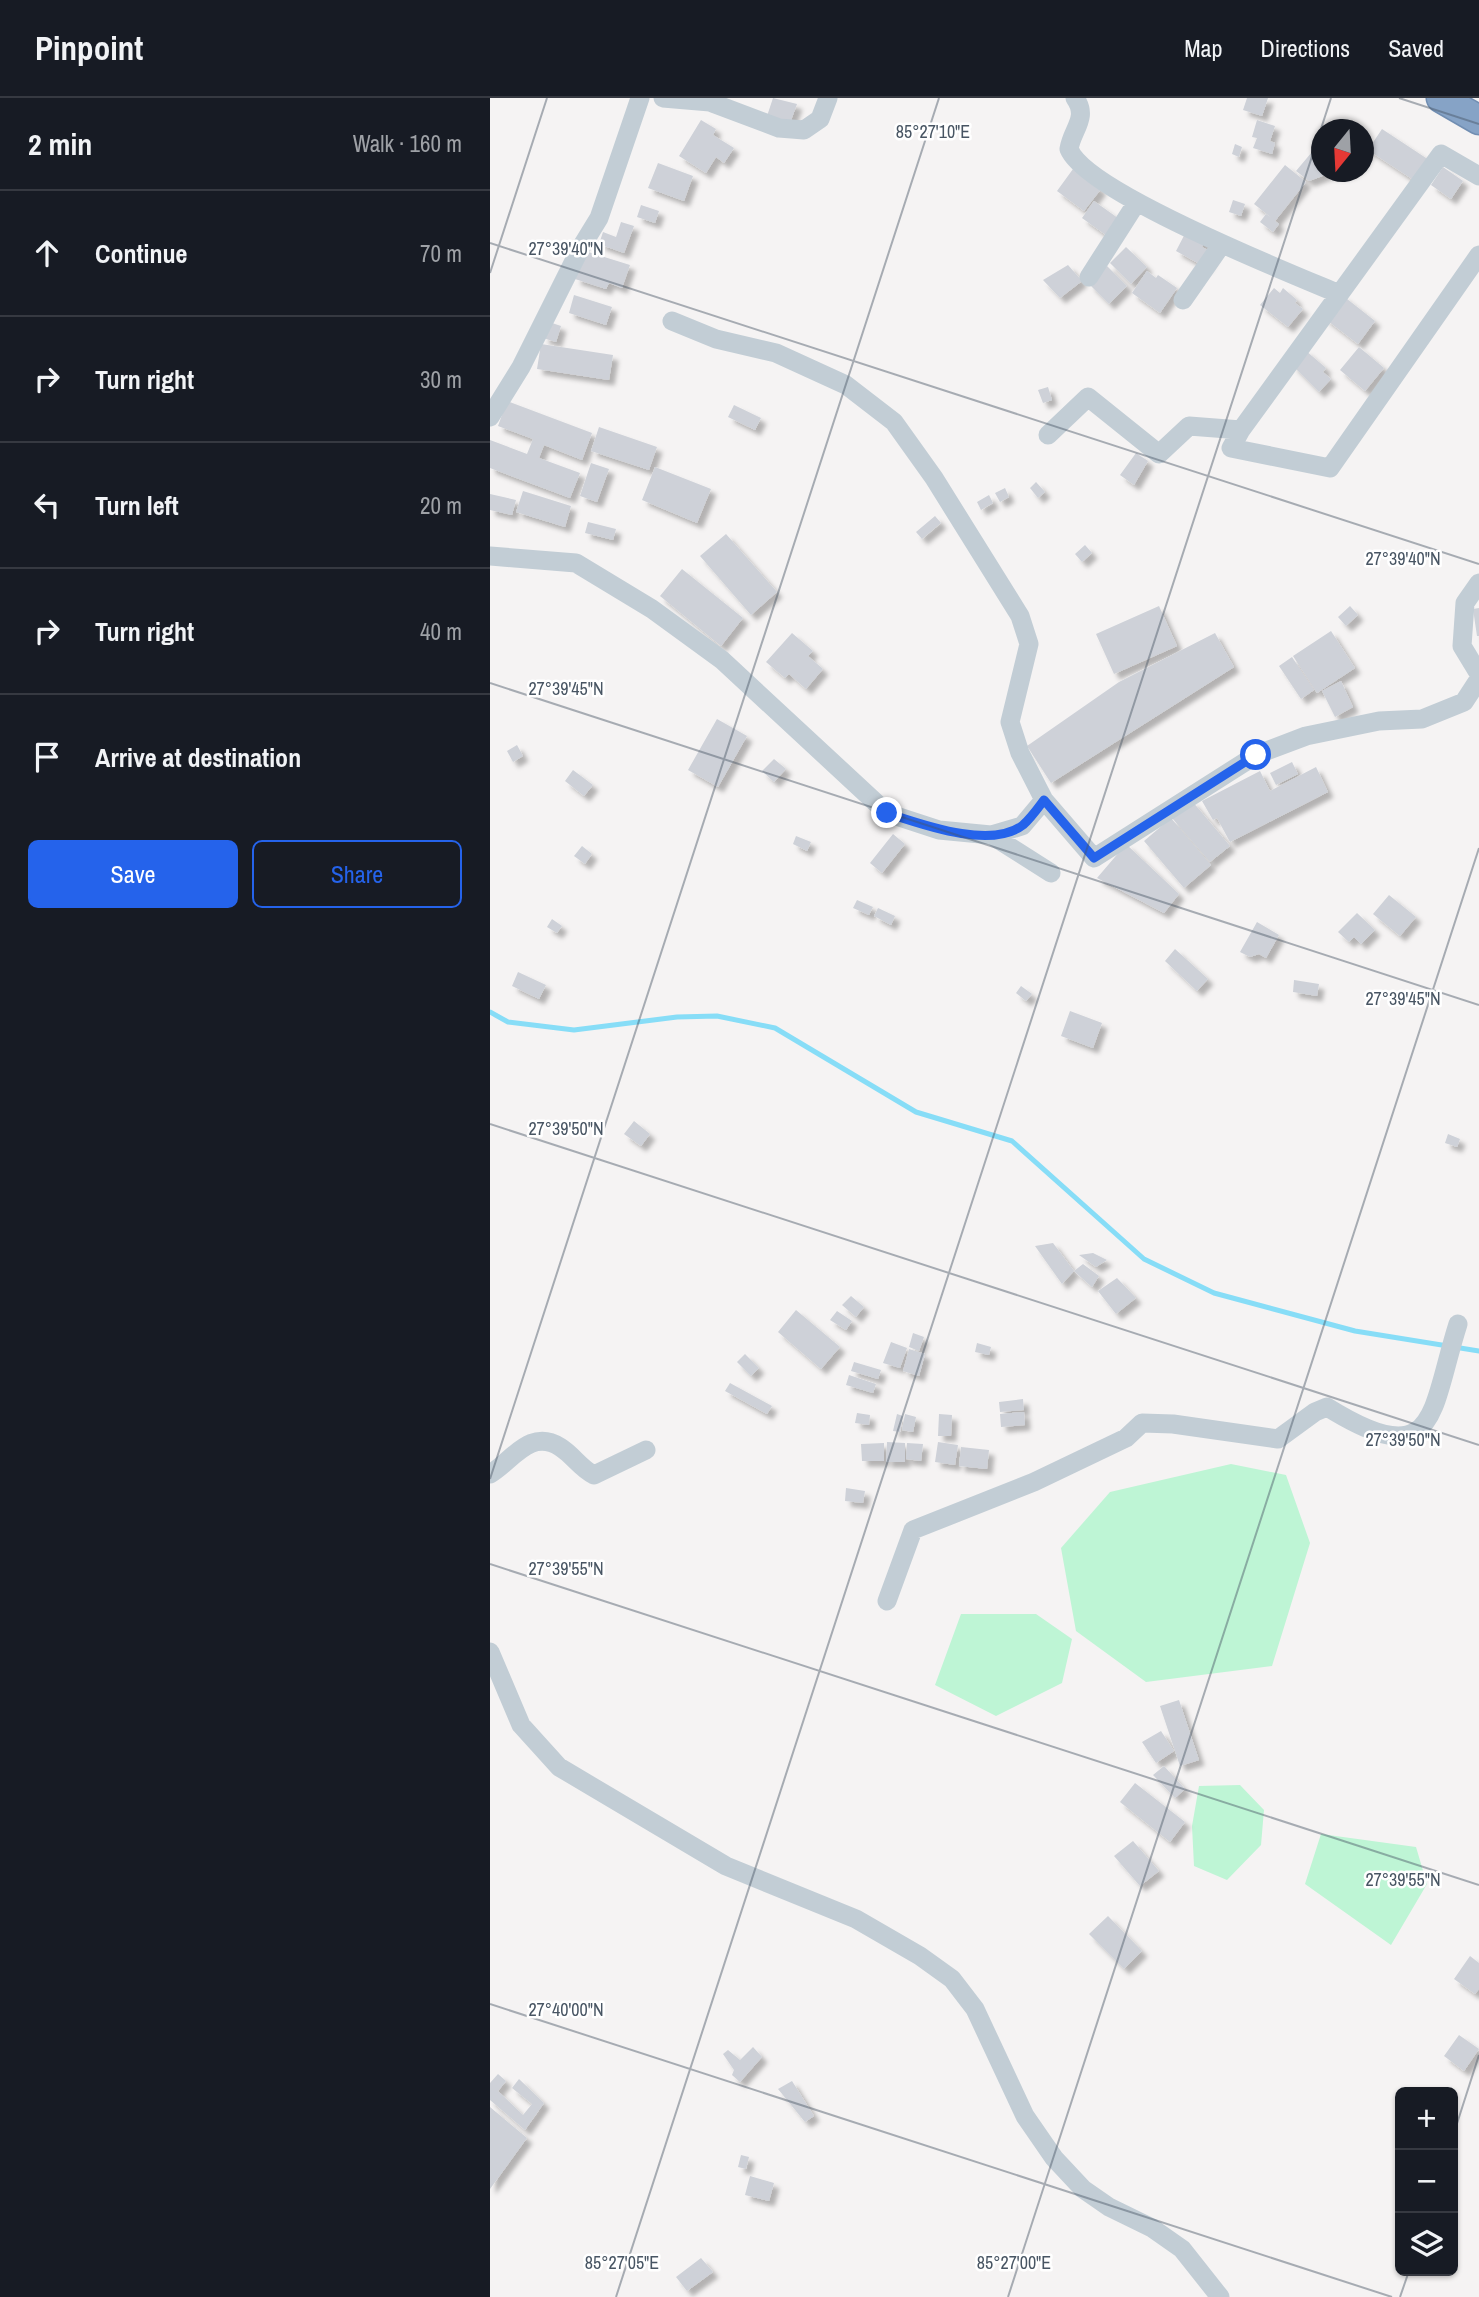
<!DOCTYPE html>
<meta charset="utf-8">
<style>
:root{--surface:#171b24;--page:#20242c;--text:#f1f3f6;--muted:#9ea1a6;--line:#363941;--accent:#2563eb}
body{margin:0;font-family:"Archivo Narrow",sans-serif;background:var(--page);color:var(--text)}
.controls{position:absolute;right:21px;bottom:21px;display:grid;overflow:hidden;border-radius:10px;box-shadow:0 2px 5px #0004}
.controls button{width:63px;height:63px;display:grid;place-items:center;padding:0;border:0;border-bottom:2px solid var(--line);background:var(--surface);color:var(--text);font:35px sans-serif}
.compass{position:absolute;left:821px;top:21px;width:63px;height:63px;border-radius:50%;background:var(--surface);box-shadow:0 2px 5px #0004;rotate:198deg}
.stop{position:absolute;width:21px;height:21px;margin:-16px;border:5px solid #2563eb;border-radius:50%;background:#fff}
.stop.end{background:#2563eb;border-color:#fff;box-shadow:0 2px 7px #0008}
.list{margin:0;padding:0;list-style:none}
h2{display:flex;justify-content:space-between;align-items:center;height:91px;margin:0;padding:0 28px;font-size:30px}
h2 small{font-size:23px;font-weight:400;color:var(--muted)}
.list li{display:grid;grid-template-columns:46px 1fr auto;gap:21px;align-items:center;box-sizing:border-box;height:126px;padding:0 28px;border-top:2px solid var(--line)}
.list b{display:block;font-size:26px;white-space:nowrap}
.list em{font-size:23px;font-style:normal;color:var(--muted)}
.actions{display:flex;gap:14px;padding:21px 28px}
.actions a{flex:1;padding:16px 0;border:2px solid var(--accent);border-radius:10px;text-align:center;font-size:24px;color:var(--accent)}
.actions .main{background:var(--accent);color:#fff}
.icon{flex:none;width:38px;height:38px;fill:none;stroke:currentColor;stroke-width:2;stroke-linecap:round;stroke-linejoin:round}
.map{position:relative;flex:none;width:989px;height:2199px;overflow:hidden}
header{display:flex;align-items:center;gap:42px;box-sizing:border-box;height:98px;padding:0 35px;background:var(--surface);border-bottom:2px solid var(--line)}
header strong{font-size:33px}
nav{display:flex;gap:38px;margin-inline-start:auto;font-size:24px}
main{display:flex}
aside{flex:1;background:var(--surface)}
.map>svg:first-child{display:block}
.green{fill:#bef5d5}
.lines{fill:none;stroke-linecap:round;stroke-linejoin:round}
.stream{stroke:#87ddf7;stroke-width:5}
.building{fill:#ced1d8;filter:url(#shadow)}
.highway-casing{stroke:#718eb2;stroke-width:31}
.minor{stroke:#c2cdd5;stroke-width:19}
.highway{stroke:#86a3c6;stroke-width:28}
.route{stroke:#2563eb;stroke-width:9}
.ticks{fill:none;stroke:#485563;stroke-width:2;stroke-opacity:0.45}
.ticks-label{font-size:18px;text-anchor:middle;fill:#485563;stroke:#fff;stroke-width:5;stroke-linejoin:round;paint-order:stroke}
</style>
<header>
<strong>Pinpoint</strong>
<nav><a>Map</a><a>Directions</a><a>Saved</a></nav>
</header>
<main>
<aside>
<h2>2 min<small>Walk · 160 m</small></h2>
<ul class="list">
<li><svg class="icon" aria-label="ahead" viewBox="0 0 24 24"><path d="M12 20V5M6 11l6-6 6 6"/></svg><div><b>Continue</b></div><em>70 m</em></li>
<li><svg class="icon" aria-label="right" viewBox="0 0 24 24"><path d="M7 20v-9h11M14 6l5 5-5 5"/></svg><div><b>Turn right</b></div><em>30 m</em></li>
<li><svg class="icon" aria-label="left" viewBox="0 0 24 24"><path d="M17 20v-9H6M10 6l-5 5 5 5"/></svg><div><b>Turn left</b></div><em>20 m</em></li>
<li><svg class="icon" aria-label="right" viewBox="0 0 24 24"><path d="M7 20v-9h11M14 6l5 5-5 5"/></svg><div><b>Turn right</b></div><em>40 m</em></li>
<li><svg class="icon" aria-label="arrive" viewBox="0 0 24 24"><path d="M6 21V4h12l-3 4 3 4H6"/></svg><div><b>Arrive at destination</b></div></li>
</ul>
<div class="actions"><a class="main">Save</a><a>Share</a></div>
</aside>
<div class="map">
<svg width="989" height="2199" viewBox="0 0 989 2199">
<defs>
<filter id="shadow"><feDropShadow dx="5.5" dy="5.5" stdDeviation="2" flood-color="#0004"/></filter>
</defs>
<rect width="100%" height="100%" fill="#f5f3f3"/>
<path class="green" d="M741,1366L796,1377L820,1445L782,1568L656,1584L586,1533L571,1450L620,1394Z
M471,1516H546L582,1541L572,1585L506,1618L445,1587Z
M750,1687L774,1712L771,1747L737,1782L704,1768L702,1728L709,1688Z
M831,1736L926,1749L937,1786L901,1847L815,1786Z"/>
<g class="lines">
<path class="stream" d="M0,914L18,924L84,932L187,919L227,918L285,930L426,1014L522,1043L654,1161L724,1195L865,1233L989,1253"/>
</g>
<path class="building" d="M283,0L307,6L300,25L277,18Z
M757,0H778L772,18L753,12Z
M211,22L226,31L223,37L244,50L234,65L226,59L216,75L189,58Z
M767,22L785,28L780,43L785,45L782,56L763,50L767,40L762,39Z
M892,31L939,62L925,83L878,52Z
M832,42V74H843L819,83L806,73Z
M745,46L752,49L749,59L742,56Z
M168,65L203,78L194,103L158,90Z
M795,67L816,84L785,123L789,126L783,134L770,124L776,116L782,120L764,106Z
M953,69L973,83L961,101L941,87Z
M583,71L611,91L594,113L567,93Z
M743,102L755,106L751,118L739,114Z
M604,103L632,123L620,140L592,120Z
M151,107L169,113L165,125L147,119Z
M131,124L144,128L134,155L109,146L113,134L126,139Z
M698,130L716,140L712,149L723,155L715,169L686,153Z
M636,149L657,169L641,186L620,165Z
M95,153L140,167L132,190L119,185L116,191L85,181Z
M578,167L592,183L570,200L553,182Z
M617,168L637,188L619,206L599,186Z
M657,173L666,180L668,177L687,190L670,215L642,195Z
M784,190L790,195L793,190L807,202L805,205L813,211L798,229L770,207Z
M84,197L122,209L116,227L79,215Z
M852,197L885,223L868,246L834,220Z
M59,224L71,228L66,244L53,240Z
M51,246L123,257L119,282L47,271Z
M869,249L894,270L875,293L850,272Z
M815,252L836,270L833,274L841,281L829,294L802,267Z
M558,289L562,302L553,305L548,292Z
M17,303L102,335L92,362L54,347L49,360L90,375L80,400L0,370V342L37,356L43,341L8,328Z
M244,307L271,320L265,332L238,319Z
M109,329L167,349L159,372L101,353Z
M646,355L658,363L644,387L630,377Z
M101,365L119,371L107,404L90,398Z
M165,369L221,391L207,425L152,402Z
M546,384L555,394L548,400L540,390Z
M515,390L519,399L510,404L505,395Z
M33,393L81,408L75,429L26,414Z
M0,396L26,402L22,417L0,412Z
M499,397L503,405L491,412L487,404Z
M445,418L451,425L432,441L426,434Z
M98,424L126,431L123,442L95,435Z
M236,436L287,494L261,517L210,458Z
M595,447L602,455L592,464L585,456Z
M192,471L253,520L231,548L170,498Z
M669,508L687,548L624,576L606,536Z
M860,508L868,517L856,528L848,519Z
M989,510V538H987L983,511Z
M841,533L865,570L827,595L803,558Z
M302,535L323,553L318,558L333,571L316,591L299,576L295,580L276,564Z
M725,535L744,569L561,685L537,648L629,584Z
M802,559L824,592L811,601L789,568Z
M851,583L863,609L845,619L832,593Z
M227,621L257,638L228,689L198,672Z
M27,647L33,658L23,664L17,653Z
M284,661L296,671L284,684L272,673Z
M802,664L808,676L786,687L780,675Z
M826,669L838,694L740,744L727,720L723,722L712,703L770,673L780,693Z
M83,672L103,687L94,698L75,683Z
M702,703L740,748L720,764L682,720Z
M681,720L721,767L694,790L654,743Z
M403,736L415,746L392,775L380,765Z
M306,738L321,744L317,753L303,746Z
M636,746L689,796L674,815L607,780Z
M92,748L102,756L95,766L84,758Z
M899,797L926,819L910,838L883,816Z
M367,802L383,809L379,817L363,810Z
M388,810L405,818L401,827L384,818Z
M867,815L885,832L871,846L864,839L859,844L848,834Z
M62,821L72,828L67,835L57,829Z
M767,824L789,837L776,860L769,856L760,859L750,854Z
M685,851L718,881L707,893L675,863Z
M28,874L56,887L49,901L22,888Z
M804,882L829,886L827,898L803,894Z
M531,888L542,896L536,903L526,895Z
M580,913L612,925L603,950L571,938Z
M144,1023L160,1036L151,1048L134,1036Z
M958,1036L970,1041L967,1049L955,1045Z
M563,1145L584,1173L572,1186L545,1148Z
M603,1155L617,1162L606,1169L589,1157Z
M593,1166L609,1178L602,1189L584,1173Z
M627,1180L646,1200L626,1216L608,1193Z
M361,1198L374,1209L366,1219L352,1207Z
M306,1212L350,1249L331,1271L288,1234Z
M347,1213L362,1223L356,1232L340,1222Z
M423,1235L434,1239L429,1253L419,1249Z
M401,1244L417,1250L410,1270L393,1265Z
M487,1245L501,1249L499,1257L485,1254Z
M419,1251L435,1256L429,1278L413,1273Z
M255,1256L269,1270L261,1278L247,1264Z
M364,1264L391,1272L388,1281L361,1273Z
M359,1277L386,1286L383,1295L356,1287Z
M240,1285L282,1308L277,1316L235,1293Z
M533,1301L534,1312L510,1314L509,1304Z
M534,1314L535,1327L511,1329L510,1316Z
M367,1315L380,1317L379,1327L365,1325Z
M407,1316L413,1318L410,1334L403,1333Z
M415,1316L426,1319L423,1334L412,1332Z
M449,1316L462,1317L461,1338H448Z
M397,1344L415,1345V1364H396Z
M448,1344L468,1347L465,1367L445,1364Z
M394,1345V1363H372L371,1346Z
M417,1345L433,1346L431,1363L416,1361Z
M471,1349L499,1352L497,1371L469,1368Z
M356,1390L375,1393L373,1405L355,1403Z
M689,1602L709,1662L690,1668L670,1608Z
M671,1633L684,1653L666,1665L652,1644Z
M674,1668L695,1691L685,1700L663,1677Z
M645,1685L695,1724L680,1744L630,1704Z
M643,1743L669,1773L650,1788L624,1758Z
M618,1818L652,1853L634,1871L599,1836Z
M980,1858L989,1865V1891L985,1896L964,1881Z
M969,1937L989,1951L974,1973L954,1958Z
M263,1949L272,1959L250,1984L242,1977L244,1972L233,1956L238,1952L250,1962Z
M8,1976L16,1983L8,1993L33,2017L42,2006L22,1990L29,1981L54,2005L35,2032L0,2002V1985Z
M302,1983L324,2018L315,2024L288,1991Z
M0,2009L37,2040L0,2091Z
M251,2057L259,2059L256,2071L248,2069Z
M260,2078L284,2085L279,2103L255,2097Z
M211,2160L223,2174L197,2193L186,2179Z"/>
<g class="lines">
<defs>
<path id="highway" d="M951,0L989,22"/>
</defs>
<use href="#highway" class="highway-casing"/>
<path class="minor" d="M173,0L220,4L289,30L314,32L330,21L338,0
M585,0C599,20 582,31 579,51C596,94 797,174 847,195
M599,179L647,104
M693,202L732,146
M182,223L226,241L286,255L356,287L404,324L444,380L530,518L539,546L520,624L530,655L554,702
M0,319L31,269L90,151L109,120L150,0
M751,332L951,56L989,78
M558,337L598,299L669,356L699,328L751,332L741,350L840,370L989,157
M0,458L86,465L162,511L232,562L397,715L449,732L501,737L561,775
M989,485L975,505L972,548L989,576
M501,737L532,728L554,702L604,760L766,657L816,638L889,623L932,621L974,604L989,581
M0,1376C22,1363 40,1330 70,1349C83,1357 90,1370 104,1377L156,1352
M397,1503L423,1432L544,1384L636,1340L652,1325L683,1326L788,1341L825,1314L837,1309C948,1378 940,1314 968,1226
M0,1554L31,1627L69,1669L236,1768L366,1821L430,1858L462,1881L485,1911L535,2018L564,2060L593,2091L619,2109L662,2130L692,2151L730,2199"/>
<use href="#highway" class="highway"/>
</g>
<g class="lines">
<path class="route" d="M397,715C431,726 501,752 533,727C541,720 548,710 554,702L604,760L766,657"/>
</g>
<path class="ticks" d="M909,0L989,26M0,145L989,466M0,175L57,0M0,585L989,907M0,1026L989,1347M0,1381L449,0M0,1466L989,1787M0,1906L902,2199M963,2038L989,1957M126,2199L841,0M518,2199L989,750M910,2199L919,2173"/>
<g class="ticks-label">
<text x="443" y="40">85°27'10"E</text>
<text x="76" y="157">27°39'40"N</text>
<text x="913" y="467">27°39'40"N</text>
<text x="76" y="597">27°39'45"N</text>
<text x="913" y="907">27°39'45"N</text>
<text x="76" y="1037">27°39'50"N</text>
<text x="913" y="1348">27°39'50"N</text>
<text x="76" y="1477">27°39'55"N</text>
<text x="913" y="1788">27°39'55"N</text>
<text x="76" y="1918">27°40'00"N</text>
<text x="132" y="2171">85°27'05"E</text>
<text x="524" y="2171">85°27'00"E</text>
</g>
</svg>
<div class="controls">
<button>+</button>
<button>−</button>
<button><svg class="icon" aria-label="layers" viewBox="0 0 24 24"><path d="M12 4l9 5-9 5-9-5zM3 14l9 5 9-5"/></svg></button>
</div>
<svg class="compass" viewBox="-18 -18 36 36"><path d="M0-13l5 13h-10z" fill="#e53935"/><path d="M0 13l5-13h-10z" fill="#9ea1a6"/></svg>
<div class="stop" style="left:766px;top:657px"></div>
<div class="stop end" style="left:397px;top:715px"></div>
</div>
</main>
